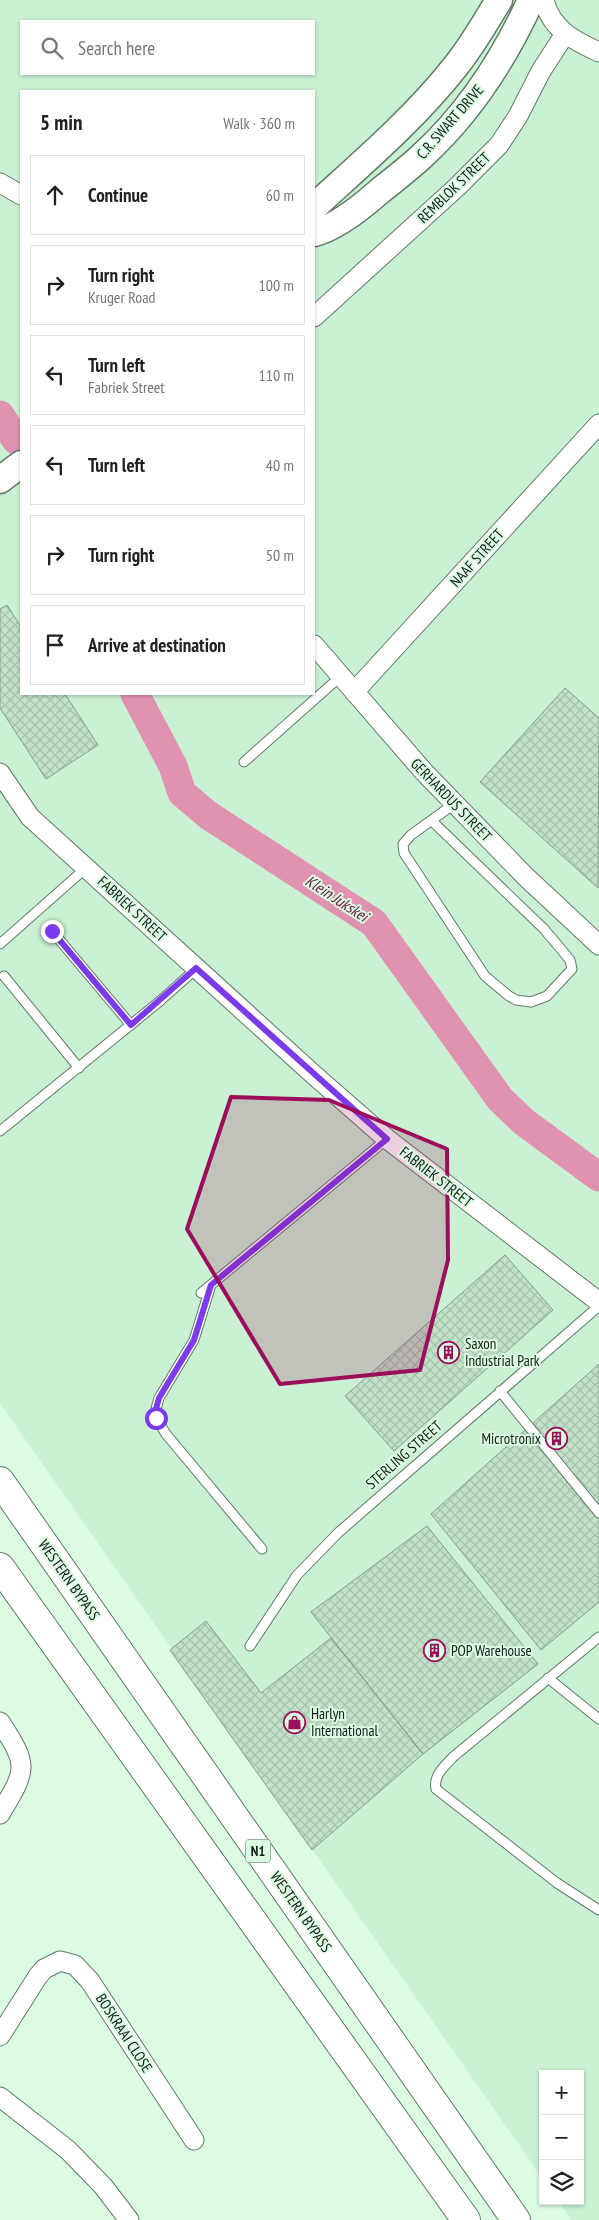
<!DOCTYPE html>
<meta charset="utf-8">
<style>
:root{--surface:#fff;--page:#f2f2f2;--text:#202124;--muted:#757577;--line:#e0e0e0}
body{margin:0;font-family:"PT Sans Narrow",sans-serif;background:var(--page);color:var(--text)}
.controls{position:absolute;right:15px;bottom:15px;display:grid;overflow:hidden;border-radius:0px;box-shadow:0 1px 4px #0004}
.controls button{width:45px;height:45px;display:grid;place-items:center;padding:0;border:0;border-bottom:1px solid var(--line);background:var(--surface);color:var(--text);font:25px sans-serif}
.stop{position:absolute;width:15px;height:15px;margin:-11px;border:4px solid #7c3aed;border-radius:50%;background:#fff}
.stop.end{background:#7c3aed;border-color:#fff;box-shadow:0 1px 5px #0008}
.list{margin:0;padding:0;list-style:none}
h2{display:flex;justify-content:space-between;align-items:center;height:65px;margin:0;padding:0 20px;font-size:21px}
h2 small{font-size:16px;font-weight:400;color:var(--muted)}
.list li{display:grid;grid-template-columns:32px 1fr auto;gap:15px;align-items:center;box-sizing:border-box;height:80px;margin:0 10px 10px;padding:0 10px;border:1px solid var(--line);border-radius:0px}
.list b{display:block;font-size:19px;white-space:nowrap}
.list p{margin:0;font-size:16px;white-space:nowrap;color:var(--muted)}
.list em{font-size:16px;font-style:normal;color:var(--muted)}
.icon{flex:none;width:28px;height:28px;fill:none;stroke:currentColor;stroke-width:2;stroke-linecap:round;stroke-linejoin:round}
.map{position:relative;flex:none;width:599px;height:2220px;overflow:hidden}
.search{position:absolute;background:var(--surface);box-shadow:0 1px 4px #0004;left:20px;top:20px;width:295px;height:55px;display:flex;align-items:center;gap:12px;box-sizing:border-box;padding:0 18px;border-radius:0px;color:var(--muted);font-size:19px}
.panel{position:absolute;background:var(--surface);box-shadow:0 1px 4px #0004;left:20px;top:90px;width:295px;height:605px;border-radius:0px}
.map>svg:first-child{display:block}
.built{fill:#caf1d3;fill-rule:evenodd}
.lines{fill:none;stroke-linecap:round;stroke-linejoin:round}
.river{stroke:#e093b1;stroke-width:29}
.building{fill:url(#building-cross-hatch);stroke:#83a08a}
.lane-casing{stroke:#5f7b66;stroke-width:11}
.street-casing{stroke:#5f7b66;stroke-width:21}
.secondary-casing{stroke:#5f7b66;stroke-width:29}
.highway-casing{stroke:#5f7b66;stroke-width:30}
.lane{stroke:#fff;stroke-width:9}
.street{stroke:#fff;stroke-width:19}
.secondary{stroke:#fff;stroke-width:26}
.highway{stroke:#fff;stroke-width:28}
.route{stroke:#7c3aed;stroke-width:6}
.marked{fill:#9c0d5c;fill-opacity:0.2;stroke:#9c0d5c;stroke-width:4;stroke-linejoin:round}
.labels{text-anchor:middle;stroke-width:4;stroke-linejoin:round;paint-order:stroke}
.shield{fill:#dbfbe2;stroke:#4e6052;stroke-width:1}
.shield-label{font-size:14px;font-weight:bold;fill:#121d15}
.street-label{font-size:15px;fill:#121d15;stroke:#dbfbe2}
.poi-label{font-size:15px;fill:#121d15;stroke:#dbfbe2;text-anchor:start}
.water-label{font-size:16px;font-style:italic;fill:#6d1341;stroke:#dbfbe2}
</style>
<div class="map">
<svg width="599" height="2220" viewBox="0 0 599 2220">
<defs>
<pattern id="building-cross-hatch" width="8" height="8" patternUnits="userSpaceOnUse" patternTransform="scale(1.25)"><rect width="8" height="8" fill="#c2e1c9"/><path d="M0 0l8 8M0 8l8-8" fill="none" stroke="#a6c1ac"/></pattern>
</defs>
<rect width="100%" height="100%" fill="#dbfbe2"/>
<path class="built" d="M0,0H599V2220H571L558,2201H580V2074H543V2179L0,1403ZM21,21H314V74H21ZM21,91H314V694H21Z"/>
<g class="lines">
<path class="river" d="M0,415L16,440
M135,694L173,766L182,793L208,815L374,923L500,1099L524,1122L599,1177"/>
</g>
<path class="building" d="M7,605L21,627V694H65L98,745L46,779L0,708V609Z
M565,688L599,718L598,888L480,782Z
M505,1255L553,1310L394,1451L345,1396Z
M599,1364V1602L541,1650L431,1514Z
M427,1526L538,1664L423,1754L311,1612Z
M206,1621L261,1693L331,1638L423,1754L312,1850L170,1650Z"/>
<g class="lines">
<defs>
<path id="lane" d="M244,762L341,676
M432,821L544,929L570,960L572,969L547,996L531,1002L516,1000L509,996L485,976L404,853L403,844L411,835L454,804
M52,931L131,1025
M0,944L87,867
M4,976L79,1068
M0,1131L160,1001L196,969
M211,1285L194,1340L159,1398L156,1409V1418L166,1434L262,1549
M201,1293L387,1139
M500,1391L599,1513
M599,1637L453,1757C445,1766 433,1775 436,1789L557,1883L599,1910
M250,1646L297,1575L339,1532L599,1306
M548,1678L599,1719"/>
<path id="street" d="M544,0C551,29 574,41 599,52
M0,183L21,195
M314,317L457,187L499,145L518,116L541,71L565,34
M314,645L424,772L526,877L599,945
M354,692L599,424
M0,773L30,817L314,1075L387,1139L599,1302
M0,1722C29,1766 27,1769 0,1814
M0,2036L38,1976L44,1969L60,1961L75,1965L90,1981L194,2140
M0,2097L68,2150L103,2186L129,2220"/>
<path id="secondary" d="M314,207C362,163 414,119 455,67C472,46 485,23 499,0
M314,233C336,228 364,205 381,190C395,179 409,168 422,156C469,113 505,57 531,0
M0,480L21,464"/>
<path id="highway" d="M0,1481L516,2220
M0,1567L466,2220"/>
</defs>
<use href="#lane" class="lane-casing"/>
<use href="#street" class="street-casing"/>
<use href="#secondary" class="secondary-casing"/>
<use href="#highway" class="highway-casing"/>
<use href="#lane" class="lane"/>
<use href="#street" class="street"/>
<use href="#secondary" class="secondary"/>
<use href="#highway" class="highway"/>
</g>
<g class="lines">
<path class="route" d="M52,931L131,1025L196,968L387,1139L211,1285L194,1340L159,1398L156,1409V1418"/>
</g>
<path class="marked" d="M231,1097L329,1100L447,1149L448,1260L420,1370L280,1384L187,1229Z"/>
<defs>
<symbol id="building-ring" viewBox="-11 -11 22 22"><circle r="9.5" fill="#dbfbe2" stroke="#9c0d5c" stroke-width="1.5"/><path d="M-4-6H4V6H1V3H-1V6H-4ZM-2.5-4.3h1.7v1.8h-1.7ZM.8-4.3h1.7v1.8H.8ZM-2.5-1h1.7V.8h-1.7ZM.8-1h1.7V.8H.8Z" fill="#9c0d5c"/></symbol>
<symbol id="shop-ring" viewBox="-11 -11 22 22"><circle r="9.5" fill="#dbfbe2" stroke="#9c0d5c" stroke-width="1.5"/><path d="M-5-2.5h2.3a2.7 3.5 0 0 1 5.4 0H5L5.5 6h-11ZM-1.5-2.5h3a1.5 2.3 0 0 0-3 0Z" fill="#9c0d5c"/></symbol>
</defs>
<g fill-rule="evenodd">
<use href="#building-ring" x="436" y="1340" width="25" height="25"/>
<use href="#building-ring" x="544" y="1426" width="25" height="25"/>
<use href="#building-ring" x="422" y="1638" width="25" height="25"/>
<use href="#shop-ring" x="282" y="1710" width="25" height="25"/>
</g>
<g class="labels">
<rect class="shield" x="245.5" y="1839.5" width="25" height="23" rx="4"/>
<g class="shield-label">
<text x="258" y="1856">N1</text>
</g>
<g class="street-label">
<text transform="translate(450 122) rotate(-49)" y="5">C.R. SWART DRIVE</text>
<text transform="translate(454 188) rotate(-44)" y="5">REMBLOK STREET</text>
<text transform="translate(477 558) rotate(-48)" y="5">NAAF STREET</text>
<text transform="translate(451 800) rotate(46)" y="5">GERHARDUS STREET</text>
<text transform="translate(132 909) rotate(43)" y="5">FABRIEK STREET</text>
<text transform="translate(436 1177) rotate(38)" y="5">FABRIEK STREET</text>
<text transform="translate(404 1455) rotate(-41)" y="5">STERLING STREET</text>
<text transform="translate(69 1580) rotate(55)" y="5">WESTERN BYPASS</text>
<text transform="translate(301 1912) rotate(55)" y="5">WESTERN BYPASS</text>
<text transform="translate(124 2033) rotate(57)" y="5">BOSKRAAI CLOSE</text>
</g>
<g class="poi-label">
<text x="465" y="1349">Saxon<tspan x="465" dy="17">Industrial Park</tspan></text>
<text x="541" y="1444" text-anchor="end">Microtronix</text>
<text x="451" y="1656">POP Warehouse</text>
<text x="311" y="1719">Harlyn<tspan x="311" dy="17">International</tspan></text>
</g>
<g class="water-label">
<text transform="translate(337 898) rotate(33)" y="6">Klein Jukskei</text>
</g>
</g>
</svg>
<div class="controls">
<button>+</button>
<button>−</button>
<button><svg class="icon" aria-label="layers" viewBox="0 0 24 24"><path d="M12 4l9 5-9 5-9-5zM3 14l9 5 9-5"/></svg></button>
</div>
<div class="stop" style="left:156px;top:1418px"></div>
<div class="stop end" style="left:52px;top:931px"></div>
<div class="search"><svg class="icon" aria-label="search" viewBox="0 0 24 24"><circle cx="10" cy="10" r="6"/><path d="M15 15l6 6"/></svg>Search here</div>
<section class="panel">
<h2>5 min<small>Walk · 360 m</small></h2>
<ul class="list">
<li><svg class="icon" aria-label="ahead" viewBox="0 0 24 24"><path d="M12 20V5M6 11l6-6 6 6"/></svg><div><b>Continue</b></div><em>60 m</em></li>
<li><svg class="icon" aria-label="right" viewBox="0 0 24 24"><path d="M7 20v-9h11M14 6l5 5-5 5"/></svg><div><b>Turn right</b><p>Kruger Road</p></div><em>100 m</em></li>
<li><svg class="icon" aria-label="left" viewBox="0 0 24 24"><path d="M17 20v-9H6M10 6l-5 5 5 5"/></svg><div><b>Turn left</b><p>Fabriek Street</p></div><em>110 m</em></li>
<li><svg class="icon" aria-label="left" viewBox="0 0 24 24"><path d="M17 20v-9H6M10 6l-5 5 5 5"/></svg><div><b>Turn left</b></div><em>40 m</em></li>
<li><svg class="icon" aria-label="right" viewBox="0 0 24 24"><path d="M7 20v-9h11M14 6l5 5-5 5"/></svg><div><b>Turn right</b></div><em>50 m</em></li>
<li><svg class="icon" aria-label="arrive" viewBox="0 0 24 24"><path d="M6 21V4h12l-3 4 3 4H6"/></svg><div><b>Arrive at destination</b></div></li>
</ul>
</section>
</div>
